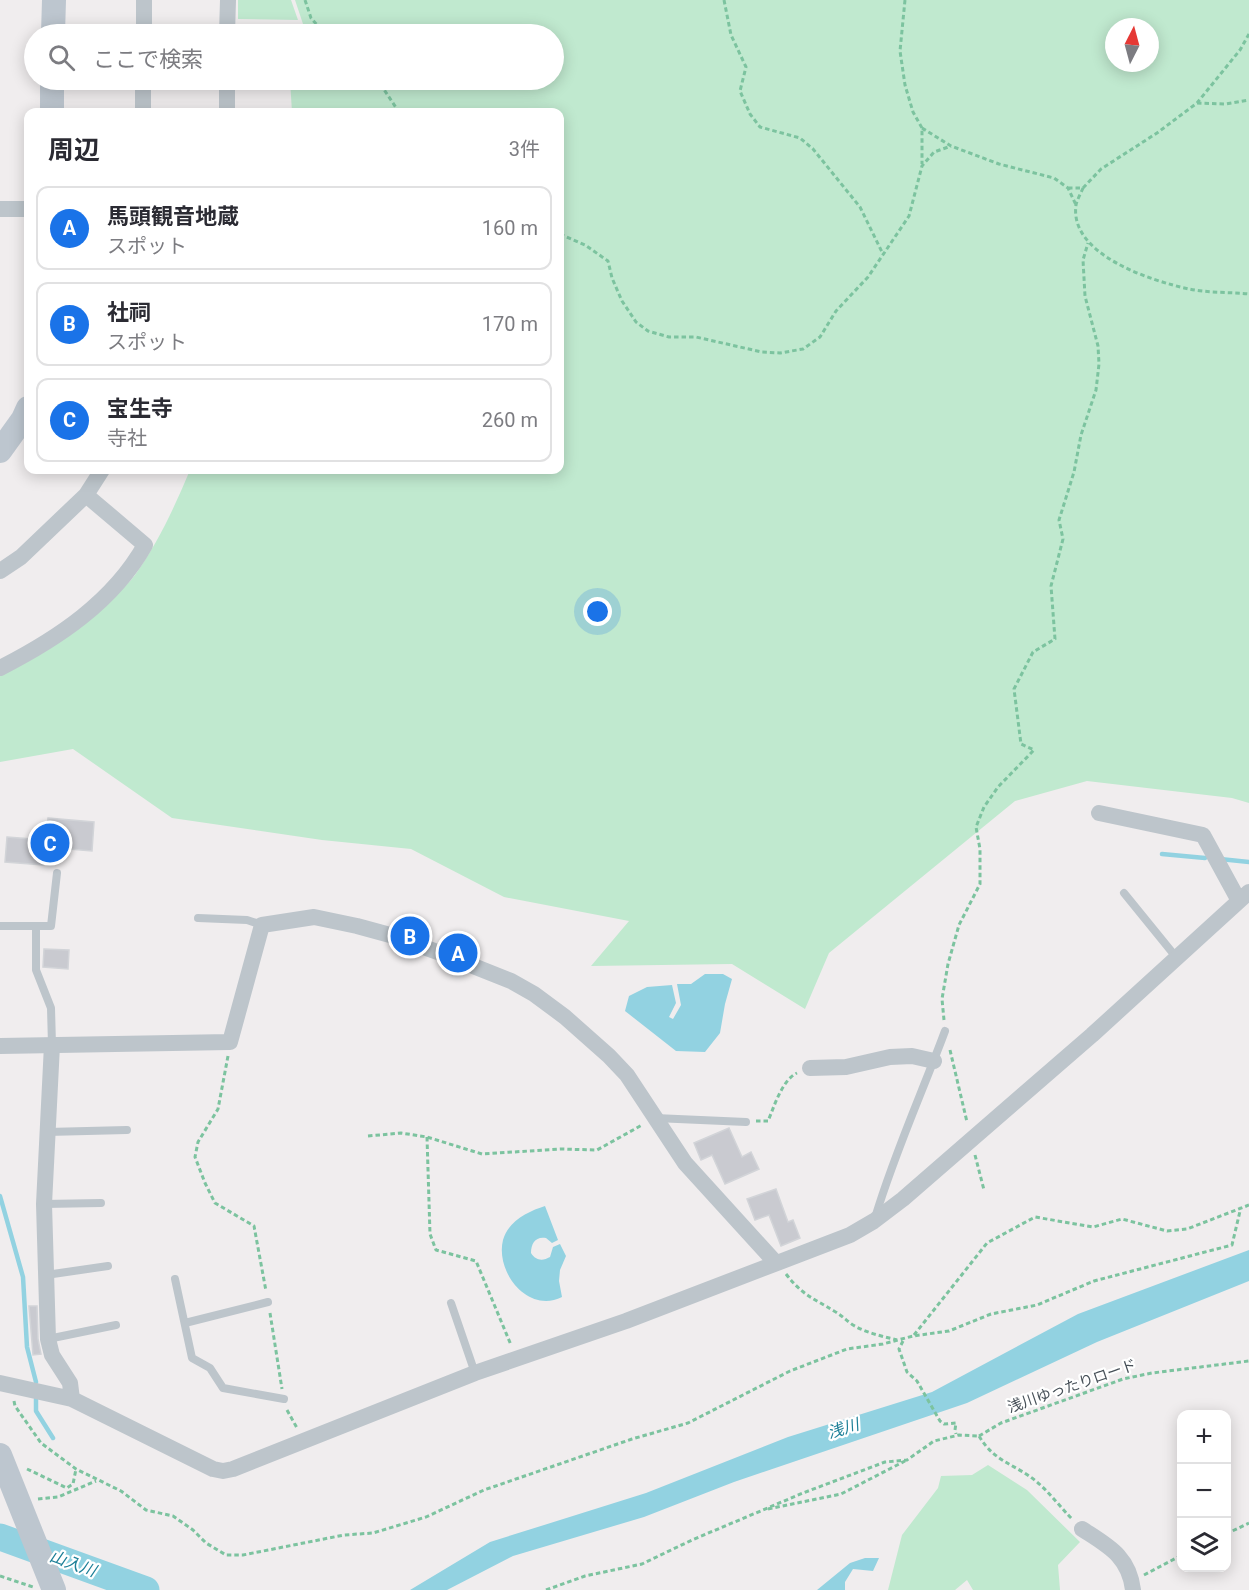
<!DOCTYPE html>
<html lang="ja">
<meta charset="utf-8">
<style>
:root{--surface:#fff;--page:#f7f7f7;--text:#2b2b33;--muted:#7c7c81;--line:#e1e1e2;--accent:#1a73e8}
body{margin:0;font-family:Roboto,"Noto Sans JP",sans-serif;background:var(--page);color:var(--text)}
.controls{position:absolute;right:18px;bottom:18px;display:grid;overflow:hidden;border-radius:12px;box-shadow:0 3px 15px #0003}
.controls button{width:54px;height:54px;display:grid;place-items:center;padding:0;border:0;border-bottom:2px solid var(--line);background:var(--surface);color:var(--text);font:30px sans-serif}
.compass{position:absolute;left:1105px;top:18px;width:54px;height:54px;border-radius:50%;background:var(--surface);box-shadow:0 3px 15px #0003;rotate:6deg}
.you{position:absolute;left:598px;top:612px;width:21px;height:21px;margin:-15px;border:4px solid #fff;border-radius:50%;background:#1a73e8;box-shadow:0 0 0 9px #1a73e833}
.badge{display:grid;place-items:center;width:39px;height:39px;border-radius:50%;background:var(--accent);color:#fff;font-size:20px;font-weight:700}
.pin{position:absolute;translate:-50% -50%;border:3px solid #fff;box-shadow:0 2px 6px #0006}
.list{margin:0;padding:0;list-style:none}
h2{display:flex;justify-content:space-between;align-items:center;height:78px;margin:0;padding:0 24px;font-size:26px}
h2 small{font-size:20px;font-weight:400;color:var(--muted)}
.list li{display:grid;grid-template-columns:39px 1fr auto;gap:18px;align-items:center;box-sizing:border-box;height:84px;margin:0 12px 12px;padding:0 12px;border:2px solid var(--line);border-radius:12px}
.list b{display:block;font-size:22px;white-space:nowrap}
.list p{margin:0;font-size:20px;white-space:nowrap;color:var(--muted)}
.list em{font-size:20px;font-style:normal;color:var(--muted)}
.icon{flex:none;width:33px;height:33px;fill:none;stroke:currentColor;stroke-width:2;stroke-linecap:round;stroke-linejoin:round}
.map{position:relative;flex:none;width:1249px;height:1590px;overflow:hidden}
.search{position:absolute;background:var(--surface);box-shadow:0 3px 15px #0003;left:24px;top:24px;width:540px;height:66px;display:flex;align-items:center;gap:15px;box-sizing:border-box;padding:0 21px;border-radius:33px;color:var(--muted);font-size:22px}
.panel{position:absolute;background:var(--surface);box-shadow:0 3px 15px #0003;left:24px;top:108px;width:540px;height:366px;border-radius:12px}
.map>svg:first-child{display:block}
.green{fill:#c0e9cf;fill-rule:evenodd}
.water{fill:#92d2e1}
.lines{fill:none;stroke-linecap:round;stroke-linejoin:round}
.stream{stroke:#92d2e1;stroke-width:4.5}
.river{stroke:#92d2e1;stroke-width:27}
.building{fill:#c9cad0;stroke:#d2d4d8;stroke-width:1.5}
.path{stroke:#7cc39f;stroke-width:3;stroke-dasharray:4.5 3;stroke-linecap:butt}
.lane{stroke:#bdc5cb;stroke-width:8}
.street{stroke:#bdc5cb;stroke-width:16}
.secondary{stroke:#bdc6cf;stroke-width:24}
.labels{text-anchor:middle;stroke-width:4.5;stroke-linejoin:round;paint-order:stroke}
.street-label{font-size:15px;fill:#485159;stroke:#fff}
.water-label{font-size:16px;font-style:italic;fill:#1c7f97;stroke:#fff}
</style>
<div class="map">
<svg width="1249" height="1590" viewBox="0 0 1249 1590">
<rect width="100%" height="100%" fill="#f0edee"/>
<path class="green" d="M238,0H291L298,20L238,19Z
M295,0H1249V803L1232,798L1087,781L1015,801L829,953L805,1009L732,964L591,966L629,921L504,897L411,849L322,840L172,818L73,749L0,762V676C43,655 82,629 116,595C122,589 130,582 135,575C158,543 175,506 190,470H560V112H292L290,80H554V34H300L304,27ZM1114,27H1150V63H1114Z
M988,1465L1027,1490L1080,1542L1058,1565L1060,1590H973L967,1580L955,1590H888L902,1535L938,1488L941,1476L972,1475Z"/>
<path class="water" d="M705,974H723L732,979L725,1004L720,1033L705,1052L676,1051L625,1011L629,996L647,987L672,985L676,1003L669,1017L673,1019L681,1005L677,984H691Z
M545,1206L558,1240L552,1243L546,1238C536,1236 531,1243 531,1253C536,1261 543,1261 550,1257L553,1247L560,1244L566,1256L560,1270L559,1281L562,1297C528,1314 495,1272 503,1240C508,1221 529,1211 545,1206Z
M1249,1250V1281L1097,1342L967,1403L734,1482L644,1517L513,1556L447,1590H410L490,1542L646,1493L788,1437L932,1392L1078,1314Z
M865,1558H879L873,1571L853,1569L845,1582V1590H817L850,1563Z"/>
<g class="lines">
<path class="stream" d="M1162,854L1205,858
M1220,859L1249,862
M0,1196L23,1277L27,1347L36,1382
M36,1399V1411L53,1438
M133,1590L136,1587"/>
<path class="river" d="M0,1537L146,1590"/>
</g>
<path class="building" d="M48,818L94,822L92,851L45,847Z
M7,837L45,840L43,865L5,862Z
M44,949L69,950L68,969L43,967Z
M729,1128L742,1157L751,1152L759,1169L725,1184L712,1155L701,1160L694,1143Z
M776,1189L788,1222L793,1220L800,1238L781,1246L769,1215L755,1220L747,1199Z
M29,1306H37L38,1339L41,1354L33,1355Z"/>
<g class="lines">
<path class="path" d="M305,0L311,18L325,34
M724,0L731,35L746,67L740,91L750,114L760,127L800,138L813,149L860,207L883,254
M905,0L900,51L905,85L913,112L922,128V164
M374,80L381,85L399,112
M1197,103L1226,104L1249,100
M922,128L951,146L999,164L1054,178L1068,188L1076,205
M1068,188H1083L1101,169L1157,133L1197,103L1240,50L1249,34
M1083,188C1081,193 1077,200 1076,205C1069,255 1152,281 1189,289C1208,293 1229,292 1249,294
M560,234L585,245L608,261L612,278L622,301L636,322L648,331L669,337H696L762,352L780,353L803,349L820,337L836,311L868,277L909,216L922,166L934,152L951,146
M944,1020L942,999L948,964L959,925L980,884V849L976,827L984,807L998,787L1034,750L1021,744L1014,689L1033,652L1055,639L1051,586L1063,539L1059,520L1074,472L1081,435L1096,390L1099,364L1098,346L1085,296L1083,260L1088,243
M950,1050L967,1122
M228,1056L218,1109L198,1142L195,1157L205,1183L215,1203L254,1226L266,1291
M756,1121H768C774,1107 782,1080 797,1073
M368,1136L401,1133L427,1137L482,1154L560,1149L597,1150L642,1125
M427,1137L430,1234L436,1250L476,1261L511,1345
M975,1155L984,1190
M786,1274C802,1295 813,1298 834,1311C841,1315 846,1320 853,1325C866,1333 882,1336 897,1340
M270,1313L282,1389
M914,1335L987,1243L1035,1217L1093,1227L1122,1219L1167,1231L1187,1229L1249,1205
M903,1341L899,1349L907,1372L917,1381L940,1421L944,1424L956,1423L955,1430L956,1434
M14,1401L15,1406L41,1443L76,1469L121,1491L146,1510L173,1516L193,1530L206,1543L226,1555H243L344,1535L373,1533L426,1517L484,1490L632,1439L688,1423L790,1371L847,1349L883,1344L913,1336L949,1331L991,1314L1037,1305L1094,1281L1232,1245L1241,1207
M287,1410L297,1428
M979,1436L1001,1423L1123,1379L1152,1373L1249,1361
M979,1436C995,1463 1016,1464 1037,1482C1050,1493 1061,1508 1073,1520
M27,1469L67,1488L73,1484L76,1469
M38,1499L58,1497L96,1481
M768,1509L841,1494L905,1461
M1226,1534L1249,1523
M1144,1575L1182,1555
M0,1576L33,1587
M546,1590L585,1576L642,1564L692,1540L803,1493L885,1462L907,1460L934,1441L959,1435L979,1436"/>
<path class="lane" d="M1124,893L1176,957
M198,918L247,920L262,925
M0,926H51L57,873
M36,926V970L51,1008L52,1045
M655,1118L746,1122
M47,1132L127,1130
M44,1204L101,1203
M875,1218C894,1154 922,1093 945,1031
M46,1275L108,1266
M175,1279L192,1358L210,1368L223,1388L284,1399
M451,1303L475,1373
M185,1323L268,1302
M48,1339L116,1325"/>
<path class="street" d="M144,34V0
M227,34L228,0
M143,112V80
M227,112V80
M0,209H28
M0,571L21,557L86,495
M0,668C57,639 113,602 145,545L86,495L102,470
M1099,813L1203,835L1239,901
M52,1045L44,1204L48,1339L52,1355L70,1383L72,1399
M0,1046L230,1042L262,925L314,917L357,926L390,935L443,954L511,981L534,994L565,1017L609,1056L627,1075L685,1163L775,1262
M810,1068L846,1067L890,1057L912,1056L934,1061
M0,1383L72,1399L213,1469L223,1471L233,1469L475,1373L626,1321L850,1235L874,1221L903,1199L1092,1035L1249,892
M1082,1529C1108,1546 1129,1556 1133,1590"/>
<path class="secondary" d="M53,34L54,0
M52,112V80
M0,451L23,419L28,408
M0,1455L54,1590"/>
</g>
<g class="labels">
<g class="street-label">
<text transform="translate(1072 1386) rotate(-19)" y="5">浅川ゆったりロード</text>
</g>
<g class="water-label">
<text transform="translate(843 1428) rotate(-17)" y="6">浅川</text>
<text transform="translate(73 1563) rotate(20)" y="6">山入川</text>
</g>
</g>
</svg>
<div class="controls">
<button>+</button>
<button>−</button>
<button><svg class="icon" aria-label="layers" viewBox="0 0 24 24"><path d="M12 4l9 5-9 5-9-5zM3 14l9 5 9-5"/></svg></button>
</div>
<svg class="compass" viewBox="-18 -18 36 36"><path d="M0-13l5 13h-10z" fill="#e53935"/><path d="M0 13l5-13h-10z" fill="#7c7c81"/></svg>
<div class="you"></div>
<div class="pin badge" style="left:458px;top:953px">A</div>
<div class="pin badge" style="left:410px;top:936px">B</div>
<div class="pin badge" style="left:50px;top:843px">C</div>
<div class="search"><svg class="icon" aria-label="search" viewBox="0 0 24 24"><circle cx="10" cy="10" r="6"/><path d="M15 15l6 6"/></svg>ここで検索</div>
<section class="panel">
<h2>周辺<small>3件</small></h2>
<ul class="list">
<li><span class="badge">A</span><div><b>馬頭観音地蔵</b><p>スポット</p></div><em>160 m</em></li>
<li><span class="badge">B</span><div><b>社祠</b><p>スポット</p></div><em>170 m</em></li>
<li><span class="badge">C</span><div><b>宝生寺</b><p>寺社</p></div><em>260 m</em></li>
</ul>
</section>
</div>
